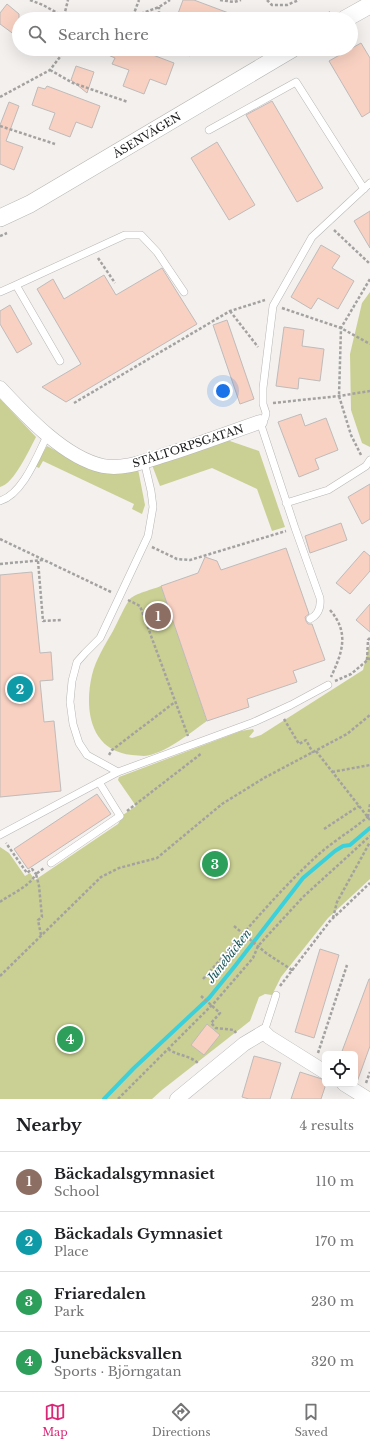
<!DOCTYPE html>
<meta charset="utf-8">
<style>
:root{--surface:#fff;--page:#f2f2f2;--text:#202124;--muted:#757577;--line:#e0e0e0;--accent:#db2777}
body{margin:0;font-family:"Libre Baskerville",serif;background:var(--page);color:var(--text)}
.controls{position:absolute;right:12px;bottom:12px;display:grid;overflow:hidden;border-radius:6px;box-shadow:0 4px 16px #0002}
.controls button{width:36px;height:36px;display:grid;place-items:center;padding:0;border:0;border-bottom:1px solid var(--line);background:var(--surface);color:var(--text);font:20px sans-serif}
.you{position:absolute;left:223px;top:391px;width:14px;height:14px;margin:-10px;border:3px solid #fff;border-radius:50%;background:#1a73e8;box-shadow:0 0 0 6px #1a73e833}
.badge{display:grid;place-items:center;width:26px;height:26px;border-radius:50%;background:var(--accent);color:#fff;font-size:13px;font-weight:700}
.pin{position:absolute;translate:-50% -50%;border:2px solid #fff;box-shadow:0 1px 4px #0006}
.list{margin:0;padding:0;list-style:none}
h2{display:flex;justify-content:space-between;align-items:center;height:52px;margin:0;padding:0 16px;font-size:17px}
h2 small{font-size:13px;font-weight:400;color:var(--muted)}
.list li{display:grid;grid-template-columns:26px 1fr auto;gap:12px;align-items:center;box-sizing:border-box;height:60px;padding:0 16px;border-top:1px solid var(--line)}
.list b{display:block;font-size:15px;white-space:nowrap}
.list p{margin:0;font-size:13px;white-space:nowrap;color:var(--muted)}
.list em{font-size:13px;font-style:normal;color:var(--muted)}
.icon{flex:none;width:22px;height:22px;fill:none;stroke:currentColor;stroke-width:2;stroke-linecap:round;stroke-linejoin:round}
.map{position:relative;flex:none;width:370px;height:1099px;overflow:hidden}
.search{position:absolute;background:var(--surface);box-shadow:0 4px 16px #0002;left:12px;right:12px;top:12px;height:44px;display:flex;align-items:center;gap:10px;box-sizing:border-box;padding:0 14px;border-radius:22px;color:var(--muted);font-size:15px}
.sheet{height:292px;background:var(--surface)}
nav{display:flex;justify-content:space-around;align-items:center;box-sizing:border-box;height:56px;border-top:1px solid var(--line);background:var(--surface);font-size:11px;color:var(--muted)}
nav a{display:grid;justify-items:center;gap:2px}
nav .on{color:var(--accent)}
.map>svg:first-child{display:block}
.green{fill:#cad093}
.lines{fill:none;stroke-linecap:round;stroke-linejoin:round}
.stream{stroke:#3bd1dc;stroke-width:4}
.building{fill:#f8d1c2;stroke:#bebbba}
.service-casing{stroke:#b8b6b4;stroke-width:8}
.minor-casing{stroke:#b8b6b4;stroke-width:15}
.tertiary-casing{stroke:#b8b6b4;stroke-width:18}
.path{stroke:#a4a2a1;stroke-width:2.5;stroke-dasharray:3 2;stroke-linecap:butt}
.service{stroke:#fff;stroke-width:7}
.minor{stroke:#fff;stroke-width:14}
.tertiary{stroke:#fff;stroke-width:17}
.labels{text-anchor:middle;stroke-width:3.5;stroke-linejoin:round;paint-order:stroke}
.street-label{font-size:11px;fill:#1b1a1a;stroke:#fff}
.water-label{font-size:12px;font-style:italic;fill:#1c585c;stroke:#fff}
</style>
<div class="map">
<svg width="370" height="1099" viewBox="0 0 370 1099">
<rect width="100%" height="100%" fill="#f3f0ee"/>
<path class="green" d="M370,292V447L362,443L351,410L350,354L362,303Z
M0,399L36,437C29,450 14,484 0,487Z
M227,440L259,451L285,527L272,531L257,489L212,468L160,486L152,465Z
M47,446L75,461L138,469L145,505L142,514L132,509L134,504L43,461L39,468L35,466Z
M161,586L207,721C190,733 165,754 144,756C140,756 136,755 132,755C90,751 84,709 92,675C96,659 105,645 113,631C118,622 124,607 130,599C134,594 154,589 161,586Z
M370,642V879L328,918L281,977L272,995L265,994L259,997L250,1021L162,1090L152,1099H0V847L9,853L25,876L30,873L35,880L118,824L123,815L136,806L118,780L119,777L241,731L253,729L254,731L249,737L252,738L261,735L363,670Z"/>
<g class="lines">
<path class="stream" d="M104,1099L134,1068L209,998L235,966L303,878L335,851L343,846L350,845L370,828"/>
</g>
<path class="building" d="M183,0H194L242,18V19H176Z
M7,4L19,14V38L0,24V13Z
M361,43L370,58V112L362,117L329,61Z
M95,49H137L174,63L166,85L150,79L144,94L123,86L129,70L112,64L115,58Z
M76,66L94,72L87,93L71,80Z
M47,86L100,106L92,128L76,122L70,137L49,129L55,113L32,105L38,87L45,89Z
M272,101L323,188L297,202L246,115Z
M9,102L19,106L6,141L23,147L14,170L0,164V125Z
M217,142L255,205L229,220L191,158Z
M370,211V248L354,221Z
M321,245L340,256L332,268L354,281L338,309L318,298L311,309L291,297Z
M162,268L197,324L66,402L42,387L81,364L37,289L53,279L64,299L104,275L116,295Z
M10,305L32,344L17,353L0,324V311Z
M227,320L254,399L240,404L213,325Z
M284,327L304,330L302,346L324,349L320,381L299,378L298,389L276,386Z
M301,414L305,426L326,418L338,450L315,459L319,469L299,477L278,422Z
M370,484V519L362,524L348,497Z
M341,523L347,540L310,553L305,536Z
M286,548L309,614L305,617L306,621L308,624H312L325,660L293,671L297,682L247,699L249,707L207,721L161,586L198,573L205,557L217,561L221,570Z
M364,551L370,556V571L350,594L336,583Z
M32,572L40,653L51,652L53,680L40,681L44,722L54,721L61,791L0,797V575Z
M370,604V632L356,620Z
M97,794L111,814L28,869L14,849Z
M320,949L339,955L314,1038L295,1032Z
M369,979H370V1046L357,1082L355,1081V1054H341Z
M207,1024L220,1035L204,1055L191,1045Z
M254,1056L281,1063L270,1099H249L242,1097Z
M300,1072L325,1080V1087L321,1099H291Z"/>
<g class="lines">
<defs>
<path id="service" d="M209,130L296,82L364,189
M16,285L125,235H141L157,252L184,292
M0,292L16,285L60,361
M0,501C23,494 37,456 47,436
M286,503L328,490L366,466L370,460
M310,619C318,615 321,607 320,598L295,528L260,422L265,418L266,413L263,404V388L273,306L312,237L370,183
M118,772L87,755L79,743L73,724L70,702L72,681L77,662L85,653L100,638L148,536L153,507L151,491L144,461
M0,835L118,772L254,722L291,705L328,685
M51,863L120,816L99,782
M264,1032L276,995"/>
<path id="minor" d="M0,388C26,416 65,458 103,466C124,470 145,461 165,455C197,445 228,433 260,422
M344,1084L368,1099
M177,1099L244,1044L264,1032L269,1037L325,1072"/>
<path id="tertiary" d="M345,19L370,5
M0,218L30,204L292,49"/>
</defs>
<use href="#service" class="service-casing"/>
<use href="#minor" class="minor-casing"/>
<use href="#tertiary" class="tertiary-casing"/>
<path class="path" d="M30,0L43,5L68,19
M220,0L234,2L241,0
M267,0L272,5H287L299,0
M64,16L68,0
M133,16L139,0
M127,19L159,7L170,0
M157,19L159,12V7
M319,19L331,12
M174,49L190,55
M305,55L316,49
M50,70L73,83L128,102
M0,97L50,70L66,49
M0,126L55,144
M334,230L370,264
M0,236L7,233
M98,258L115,283
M282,308L341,328L370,344
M230,311L258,347
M74,403L230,311L265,300
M273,403L339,396L370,391
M361,455L351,435L339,396L341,328L370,279
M0,539L111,592
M152,547L177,559L190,560L286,531
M38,561L43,621L62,620
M0,564L43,560
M128,600L140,606L188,736
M330,610C350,633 342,653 331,677
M367,660L368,640L370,638
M335,681L351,674L370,658
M284,719L299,744L306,740L313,753
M316,751L370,820
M109,755L112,750L175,702
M332,772L370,765
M127,811L202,753
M368,817L370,804
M324,829L359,806
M0,902C12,893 28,888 36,874L32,869L27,873L6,843
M333,918L337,902L370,842
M234,926L266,953L292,970
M41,935L38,920L42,917L39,886L36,874L44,868
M0,976L101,877L119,868L157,858L222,804L264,778L347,734L370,715
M203,979C241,937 277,892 319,854C335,840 354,829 370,815
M280,986L330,921L370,883
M201,996L220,1013L211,1023L216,1028L234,1030L236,1033
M168,1049C178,1056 190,1055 199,1064
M318,1053L347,965
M366,1083L370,1072
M118,1099L215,1002L253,958L258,946L303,897L370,836"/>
<use href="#service" class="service"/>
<use href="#minor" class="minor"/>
<use href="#tertiary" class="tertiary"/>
</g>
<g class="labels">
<g class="street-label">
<text transform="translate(147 135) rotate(-31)" y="4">ÅSENVÄGEN</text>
<text transform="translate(188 446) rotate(-18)" y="4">STÅLTORPSGATAN</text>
</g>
<g class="water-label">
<text transform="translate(229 956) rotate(-52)" y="4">Junebäcken</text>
</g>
</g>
</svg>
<div class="controls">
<button><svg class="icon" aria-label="locate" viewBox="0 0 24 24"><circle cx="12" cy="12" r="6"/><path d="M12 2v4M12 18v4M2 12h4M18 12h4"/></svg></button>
</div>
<div class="you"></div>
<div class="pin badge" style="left:158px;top:616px;background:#8d6e63">1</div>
<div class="pin badge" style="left:20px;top:689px;background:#0f9aa8">2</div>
<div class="pin badge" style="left:215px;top:864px;background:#2e9e5b">3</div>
<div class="pin badge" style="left:70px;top:1039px;background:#2e9e5b">4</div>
<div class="search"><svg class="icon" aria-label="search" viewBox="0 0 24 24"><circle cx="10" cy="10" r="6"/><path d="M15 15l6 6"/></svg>Search here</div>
</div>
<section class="sheet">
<h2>Nearby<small>4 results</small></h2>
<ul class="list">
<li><span class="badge" style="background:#8d6e63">1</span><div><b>Bäckadalsgymnasiet</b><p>School</p></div><em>110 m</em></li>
<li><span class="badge" style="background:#0f9aa8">2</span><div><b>Bäckadals Gymnasiet</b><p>Place</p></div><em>170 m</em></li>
<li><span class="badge" style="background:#2e9e5b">3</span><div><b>Friaredalen</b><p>Park</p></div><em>230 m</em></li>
<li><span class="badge" style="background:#2e9e5b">4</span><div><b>Junebäcksvallen</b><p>Sports · Björngatan</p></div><em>320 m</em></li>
</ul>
</section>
<nav>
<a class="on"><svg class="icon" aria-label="map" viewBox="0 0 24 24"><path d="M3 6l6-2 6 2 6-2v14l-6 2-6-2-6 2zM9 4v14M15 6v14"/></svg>Map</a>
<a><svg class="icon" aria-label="directions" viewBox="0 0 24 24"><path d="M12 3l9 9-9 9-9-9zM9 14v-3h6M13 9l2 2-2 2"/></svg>Directions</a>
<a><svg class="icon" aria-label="saved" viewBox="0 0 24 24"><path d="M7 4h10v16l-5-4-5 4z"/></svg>Saved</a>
</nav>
